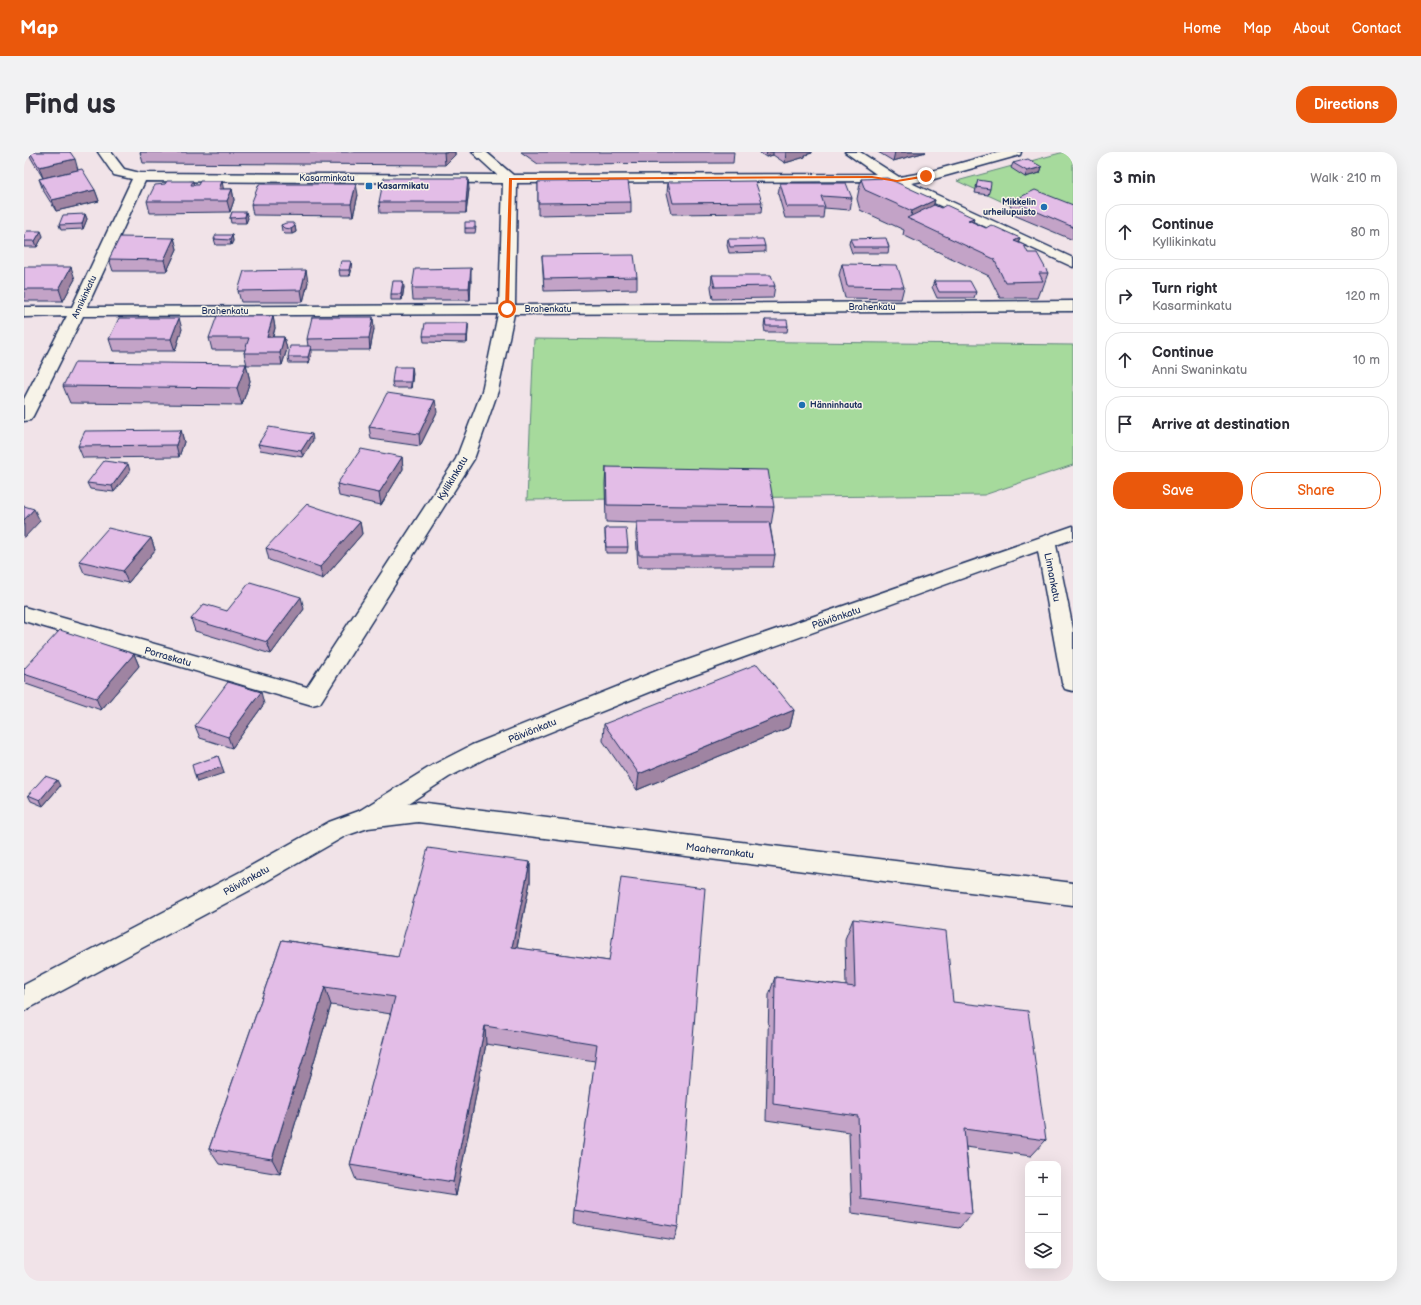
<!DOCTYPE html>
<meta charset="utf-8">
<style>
:root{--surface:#fff;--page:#f2f2f3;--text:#2b2b33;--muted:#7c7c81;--line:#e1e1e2;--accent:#ea580c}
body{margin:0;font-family:"Balsamiq Sans",sans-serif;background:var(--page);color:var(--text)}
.controls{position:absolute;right:12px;bottom:12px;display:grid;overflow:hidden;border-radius:8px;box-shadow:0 4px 16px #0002}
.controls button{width:36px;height:36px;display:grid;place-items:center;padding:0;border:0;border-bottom:1px solid var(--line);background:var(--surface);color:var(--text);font:20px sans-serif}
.stop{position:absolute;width:12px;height:12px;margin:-9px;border:3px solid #ea580c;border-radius:50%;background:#fff}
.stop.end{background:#ea580c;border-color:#fff;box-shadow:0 1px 4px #0008}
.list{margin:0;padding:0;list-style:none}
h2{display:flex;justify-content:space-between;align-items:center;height:52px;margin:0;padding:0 16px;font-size:17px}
h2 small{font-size:13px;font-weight:400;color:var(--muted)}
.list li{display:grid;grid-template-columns:26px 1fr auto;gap:12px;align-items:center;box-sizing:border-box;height:56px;margin:0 8px 8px;padding:0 8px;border:1px solid var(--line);border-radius:16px}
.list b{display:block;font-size:15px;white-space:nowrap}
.list p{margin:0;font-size:13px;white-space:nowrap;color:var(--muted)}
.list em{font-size:13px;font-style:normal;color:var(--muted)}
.actions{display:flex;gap:8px;padding:12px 16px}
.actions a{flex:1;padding:9px 0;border:1px solid var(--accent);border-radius:16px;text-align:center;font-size:14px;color:var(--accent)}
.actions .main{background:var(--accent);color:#fff}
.icon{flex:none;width:22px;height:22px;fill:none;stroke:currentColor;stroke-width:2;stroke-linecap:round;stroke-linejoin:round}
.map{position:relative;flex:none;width:1049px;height:1129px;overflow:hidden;border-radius:16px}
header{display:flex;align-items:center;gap:24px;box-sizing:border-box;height:56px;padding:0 20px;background:var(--accent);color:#fff}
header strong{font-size:19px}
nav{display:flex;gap:22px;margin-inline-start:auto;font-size:14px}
.intro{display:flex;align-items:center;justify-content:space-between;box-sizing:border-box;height:96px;padding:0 24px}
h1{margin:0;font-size:28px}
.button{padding:10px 18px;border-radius:16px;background:var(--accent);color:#fff;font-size:14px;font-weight:700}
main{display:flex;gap:24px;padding:0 24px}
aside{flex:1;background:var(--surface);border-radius:16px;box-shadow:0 4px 16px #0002}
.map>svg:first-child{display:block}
.green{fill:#a6da9c;stroke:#60847d}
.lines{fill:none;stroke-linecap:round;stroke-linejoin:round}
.minor-casing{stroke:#1b2f5e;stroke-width:3}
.secondary-casing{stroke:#1b2f5e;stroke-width:3}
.minor{fill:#f7f3e8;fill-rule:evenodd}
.secondary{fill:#f7f3e8;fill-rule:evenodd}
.wall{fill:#c3a3c7;stroke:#1b2f5e}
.shaded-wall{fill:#9f84a2;stroke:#1b2f5e}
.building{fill:#e3bde7;stroke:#1b2f5e}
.route{fill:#ea580c}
.poi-dot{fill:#1f6fb2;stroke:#f7f3e8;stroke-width:1.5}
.labels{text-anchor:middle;stroke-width:3;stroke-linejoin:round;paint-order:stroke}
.far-street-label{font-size:9px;fill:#1b2f5e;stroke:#f7f3e8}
.far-poi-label{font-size:9px;font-weight:bold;fill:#1b2f5e;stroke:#f7f3e8;text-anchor:start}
.street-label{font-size:10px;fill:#1b2f5e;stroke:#f7f3e8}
</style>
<header>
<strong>Map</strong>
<nav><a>Home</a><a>Map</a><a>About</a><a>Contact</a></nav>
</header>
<div class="intro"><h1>Find us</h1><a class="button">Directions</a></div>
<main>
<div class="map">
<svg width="1049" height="1129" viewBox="0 0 1049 1129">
<rect width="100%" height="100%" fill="#f1e3e8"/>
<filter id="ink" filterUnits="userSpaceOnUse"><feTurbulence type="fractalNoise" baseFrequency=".025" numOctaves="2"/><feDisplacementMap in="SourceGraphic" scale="8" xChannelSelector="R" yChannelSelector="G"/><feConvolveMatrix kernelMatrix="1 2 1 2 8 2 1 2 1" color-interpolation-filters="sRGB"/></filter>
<g filter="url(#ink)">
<path class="green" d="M1040,0H1049V82L933,29Z
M510,187L1049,193V313L960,343L503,348Z"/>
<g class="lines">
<defs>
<path id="minor" d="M74,0H87L100,17L116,21L473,23L448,0H462L489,23L852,22L821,0H836L875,25L904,20L977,0H997L996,3L910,27L887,31L1049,106V115L869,32L848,29L493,31L491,153L1049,149V159L490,162L474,239L450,307L296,551L288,553L0,469V455L283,535L432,307L458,239L474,162L59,164L9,264L6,268L0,269V247L43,164L0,165V155H48L108,27L90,23ZM121,29L479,31L475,153L63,155Z
M1049,374V387L1032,393L1049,477V539L1041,537L1038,531L1014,399L651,530L464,605L425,625L351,673L343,676L335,673L331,666L335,659L409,613L448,593L635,518Z"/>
<path id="secondary" d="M394,650L1049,731V753L394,670L344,676L321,684L234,734L0,859V833L216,720L305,670L343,656Z"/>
</defs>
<use href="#minor" class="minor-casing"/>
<use href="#secondary" class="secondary-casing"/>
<use href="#minor" class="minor"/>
<use href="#secondary" class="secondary"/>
</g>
<path class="wall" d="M5,0H46L54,18L71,38L75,49L32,59L19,38L15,27L19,26L7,6Z
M116,0H431V3L421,13L119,11Z
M497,0H710L709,11L514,12Z
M736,0H788V1L781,3V5L761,11L749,3L742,5L736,1Z
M854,0H902L869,9Z
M989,11L1018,15L1016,21L1001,25L987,16Z
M837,27L911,48L909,53L962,76L996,86L994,91L1024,121L1018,138H1016L1013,146H976L965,124L879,83L880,78L836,58L833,47Z
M954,28L966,37L964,43L951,41Z
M169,29L170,33L199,37H208L210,48L206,60L126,61L123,49L141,32Z
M514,30L607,50V61L514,63Z
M644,30L738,50L737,61L648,62L643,41Z
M756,31L828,46L826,58L800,56L799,66H761L754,42Z
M445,37L442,61H356L355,50Z
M334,43L329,64L229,63L227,52Z
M988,49L1049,53V88L985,61Z
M208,60L224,66L222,71H207L206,66Z
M61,62L63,67L59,77L37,78L35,73Z
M257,73L271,74L272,80L268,82H261L258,79Z
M452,75L451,81H441V76Z
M208,83L209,89L207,93H192L190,87Z
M0,84H19L13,95H0Z
M150,86L153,97L143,119H89L85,107Z
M704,87L741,94V100L705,101L703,93Z
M826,87L865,95L864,101H828L825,92Z
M518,104L613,125V137L520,139Z
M327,109L328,115L326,124H316L315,118Z
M818,112L880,135L877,147L821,146L815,123Z
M0,115L51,127L39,149H0Z
M688,123L751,134L749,146L689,147L687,135Z
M447,128L446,148H389L388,136Z
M910,129L952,140L950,146H913L908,135Z
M284,130L279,150H217L214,139Z
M380,135L378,148H367V142Z
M249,164L251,176L249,185H260L263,197L258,213H223L220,201L221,198H188L185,186Z
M741,168L764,174L763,180H741L740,174Z
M444,171V177L443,191L400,190L399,184Z
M158,177L151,199H89L85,187Z
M350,177L346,198H287L288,200L285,211H265L264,205L284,194L283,187Z
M222,212L226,229L218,253L46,251L39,234Z
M389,221L387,236H369L368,230Z
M413,260L396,294L347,287L345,275Z
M157,278L160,290L155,305L59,306L54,294Z
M289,288L279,305L236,298L234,292Z
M378,305L379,317L357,353L315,344L313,332Z
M582,315L750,355L747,373H746L751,403L749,415H614L612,382L613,371L582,370L581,332Z
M106,319L90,340L66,337L63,331Z
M336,370L338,382L299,427L245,408L242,396Z
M581,376L604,395L603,401H582L581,382Z
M127,386L131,398L104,431L60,421L55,409Z
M280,457L247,502L171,479L167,467L203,459Z
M110,502L115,514L77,558L2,532L0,528V517Z
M240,552L208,596L176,586L171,574Z
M770,558L766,575L613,638L579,589L580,572Z
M36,634L19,654L7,649L4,643Z
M506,710V730L493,796L585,809L654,1075L650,1088L549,1072L550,1058L571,909L462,892L432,1044L332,1028L326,1013L367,862L307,853L256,1022L195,1012L185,997L258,788L374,805Z
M829,767L929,850L1022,988L1007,1004L942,995L948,1062L935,1076L828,1061L825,980L742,968L745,843L751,825L822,834L821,787Z"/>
<path class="shaded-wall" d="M420,0H431V3L421,13Z
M743,0H749V3L742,5Z
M762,0H788V1L781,3V5L761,11Z
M871,0H902L869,9Z
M51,7L54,18L19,26L15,15Z
M1018,15L1016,21L1001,25L1003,19Z
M444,26L445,37L442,61V50Z
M198,29L200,40L195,37Z
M332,32L334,43L329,64L327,52Z
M208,37L210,48L206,60L203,49Z
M71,38L75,49L32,59L28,48Z
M911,48L905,69L886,68L888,59Z
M222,60L224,66L222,71L221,65Z
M61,62L63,67L59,77L58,72Z
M950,66L945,82L944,68Z
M271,74L272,80L268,82L267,77Z
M17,79L19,84L13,95L11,89Z
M208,83L209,89L207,93L206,88Z
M150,86L153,97L143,119L140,108Z
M996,86L990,103V89Z
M327,109L328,115L326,124L325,118Z
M47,115L51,127L39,149L35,137Z
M447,116V128L446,148L445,136Z
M282,118L284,130L279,150L277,138Z
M379,129L380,135L378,148L377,142Z
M249,164L251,176L245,197L243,185Z
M349,165L350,177L346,198L345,186Z
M155,166L158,177L151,199L147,187Z
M444,171V177L443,191V184Z
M260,185L263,197L258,213L256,201Z
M287,194L288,200L285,211L284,205Z
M222,212L226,229L218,253L213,236Z
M388,215L389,221L387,236V230Z
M411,248L413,260L396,294L395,282Z
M157,278L160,290L155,305L152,293Z
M288,282L289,288L279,305L277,299Z
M378,305L379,317L357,353L355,341Z
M104,312L106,319L90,340L88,334Z
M10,357L16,369L0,386V368Z
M336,370L338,382L299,427L296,415Z
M127,386L131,398L104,431L99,419Z
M277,445L280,457L247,502L243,490Z
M110,502L115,514L77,558L72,546Z
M237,540L240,552L208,596L204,585Z
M770,558L766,575L613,638L615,622Z
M194,604L200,621L173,630L171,624Z
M33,628L36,634L19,654L16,648Z
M506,710V730L489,814L488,795Z
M301,835L307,853L256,1022L248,1007Z
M461,874L462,892L432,1044L429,1030Z"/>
<path class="building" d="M6,0H46L51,7L15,15Z
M1004,7L1018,15L1003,19L989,11Z
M58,17L71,38L28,48L15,27Z
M360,26H444L442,50H355Z
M863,26L911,48L888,59L841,38L837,27Z
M954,28L967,30L966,37L952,35Z
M143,29H169L167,33H174L176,29H198L195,37H208L203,49H123L131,33L141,32Z
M604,29L607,50L514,51V30Z
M731,29L738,50L649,51L644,30Z
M756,31H822L828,46L797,44L801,55H763Z
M235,32H332L327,52H227Z
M1011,38L1049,53V75L988,49Z
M910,53L917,56L922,53L950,66L944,68L962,76L967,73L996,86L990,89L1000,93L1004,101H1013L1024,121H1015L1019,129L981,130L970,107L883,66Z
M208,60H222L221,65L206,66Z
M61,62L58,72L35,73L39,63Z
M441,70H451V76H441Z
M262,71H269L271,74L267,77L260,76L257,73Z
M3,79H17L11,89H0V84Z
M192,83H208L206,88L190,87Z
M96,85L150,86L140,108L85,107Z
M862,86L865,95H830L826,87Z
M704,87H739L741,94L706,95Z
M610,103L613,125L520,127L518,104Z
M317,109H327L325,118H315Z
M818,112L873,113L880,135L823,134Z
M0,115H47L35,137H0Z
M447,116L445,136H388L391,117Z
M282,118L277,138L214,139L220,119Z
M688,123H747L751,134L691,135Z
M369,129H379L377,142H367Z
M910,129H946L952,140H915Z
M193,164H249L243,185H260L256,201H220L225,186H185Z
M288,165H349L345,186L283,187Z
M95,166H155L147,187H85Z
M741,168H763L764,174H742Z
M401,171H444L443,184H399Z
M266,194H287L284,205H264Z
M51,210L222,212L213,236L39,234Z
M370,215H388L387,230H368Z
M363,241L411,248L395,282L345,275Z
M245,275L288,282L277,299L234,292Z
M157,278L152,293L54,294L61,279Z
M337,297L378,305L355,341L313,332Z
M80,309L104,312L88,334L63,331Z
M582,315L744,318L750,355L583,353Z
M283,352L336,370L296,415L242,396Z
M0,354L10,357L0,368Z
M613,370H745L751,403H615Z
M84,376L127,386L99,419L55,409Z
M581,376H602L604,395H582Z
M226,430L277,445L243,490L167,467L180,452L203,459Z
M36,478L110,502L72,546L0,522V517Z
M733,512L770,558L615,622L580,572Z
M204,530L237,540L204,585L171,574Z
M194,604L198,615L171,624L168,613Z
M21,624L33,628L16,648L4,643Z
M404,696L506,710L488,795L585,809L597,725L681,736L654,1075L550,1058L573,892L461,874L429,1030L326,1013L371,845L301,835L248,1007L185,997L258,788L374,805Z
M829,767L922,779L929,850L1004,859L1022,988L940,977L948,1062L837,1047L834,964L749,952L751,825L831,835Z"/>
</g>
<path class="route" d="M902,23L904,25L873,30L848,26L488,28L485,157H481L485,26L848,24L873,28Z"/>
<g class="poi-dot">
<rect x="341" y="30" width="8" height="8" rx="2"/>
<circle cx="1020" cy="55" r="4"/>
<circle cx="778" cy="253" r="4"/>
</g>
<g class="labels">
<g class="far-street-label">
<text x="303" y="29">Kasarminkatu</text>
<text transform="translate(60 145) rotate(-65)" y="3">Annikinkatu</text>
<text x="848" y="158">Brahenkatu</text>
<text x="524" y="160">Brahenkatu</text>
<text x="201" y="162">Brahenkatu</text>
</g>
<g class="far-poi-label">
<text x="353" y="37">Kasarmikatu</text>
<text x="1012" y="53" text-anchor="end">Mikkelin<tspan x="1012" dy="10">urheilupuisto</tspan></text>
<text x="786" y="256">Hänninhauta</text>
</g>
<g class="street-label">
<text transform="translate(428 326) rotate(-59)" y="4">Kyllikinkatu</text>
<text transform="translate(1029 425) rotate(79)" y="4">Linnankatu</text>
<text transform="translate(812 465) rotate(-19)" y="4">Päiviönkatu</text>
<text transform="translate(144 504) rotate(16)" y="4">Porraskatu</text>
<text transform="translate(508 578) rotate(-22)" y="4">Päiviönkatu</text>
<text transform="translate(696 698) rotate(7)" y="4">Maaherrankatu</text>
<text transform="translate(222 728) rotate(-29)" y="4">Päiviönkatu</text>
</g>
</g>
</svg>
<div class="controls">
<button>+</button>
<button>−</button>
<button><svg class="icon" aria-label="layers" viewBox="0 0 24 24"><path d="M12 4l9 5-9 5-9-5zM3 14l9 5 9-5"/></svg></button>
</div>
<div class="stop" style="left:483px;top:157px"></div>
<div class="stop end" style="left:902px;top:24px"></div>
</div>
<aside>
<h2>3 min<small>Walk · 210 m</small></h2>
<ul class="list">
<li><svg class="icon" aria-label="ahead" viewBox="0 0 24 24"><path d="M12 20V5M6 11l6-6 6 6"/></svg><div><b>Continue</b><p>Kyllikinkatu</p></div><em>80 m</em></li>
<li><svg class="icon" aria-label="right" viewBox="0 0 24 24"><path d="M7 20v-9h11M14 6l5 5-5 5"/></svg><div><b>Turn right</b><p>Kasarminkatu</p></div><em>120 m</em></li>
<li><svg class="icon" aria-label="ahead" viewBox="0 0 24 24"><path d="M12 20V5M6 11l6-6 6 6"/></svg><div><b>Continue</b><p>Anni Swaninkatu</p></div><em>10 m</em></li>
<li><svg class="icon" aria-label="arrive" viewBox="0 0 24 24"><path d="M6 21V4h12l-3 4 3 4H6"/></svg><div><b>Arrive at destination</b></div></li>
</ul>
<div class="actions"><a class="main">Save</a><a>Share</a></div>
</aside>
</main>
